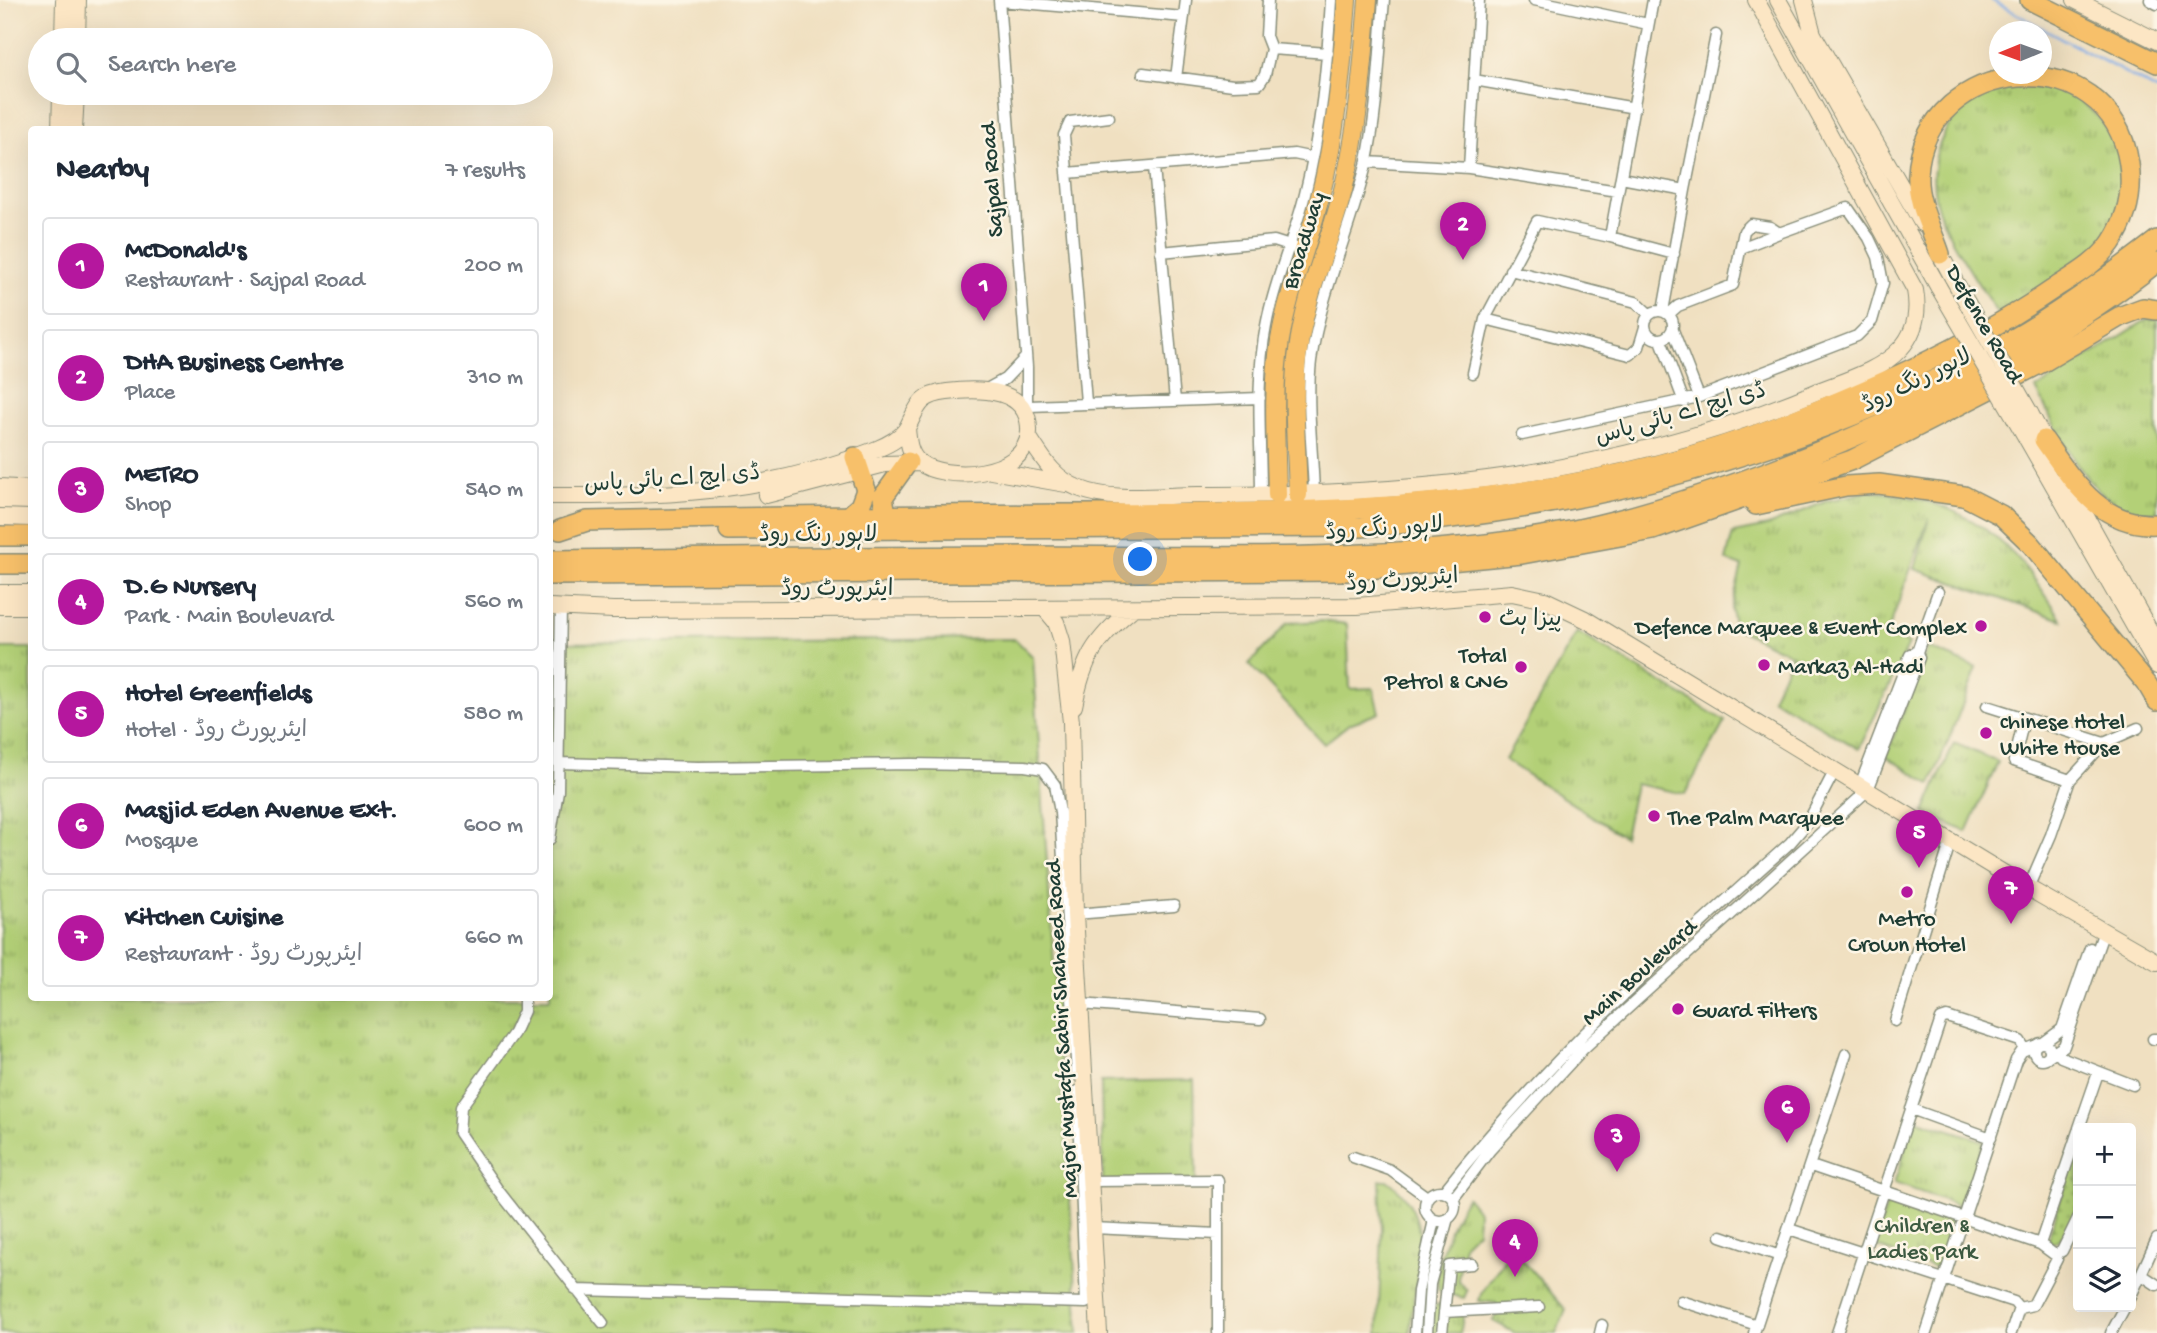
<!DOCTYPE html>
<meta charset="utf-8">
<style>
:root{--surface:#fff;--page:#f6f6f7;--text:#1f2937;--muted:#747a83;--line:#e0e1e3;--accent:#b5179e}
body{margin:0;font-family:"Gochi Hand","Playpen Sans Arabic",sans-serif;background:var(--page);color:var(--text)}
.controls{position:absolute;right:21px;bottom:21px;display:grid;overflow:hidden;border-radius:7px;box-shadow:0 7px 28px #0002}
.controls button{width:63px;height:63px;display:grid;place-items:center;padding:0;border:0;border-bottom:2px solid var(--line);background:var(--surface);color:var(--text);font:35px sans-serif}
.compass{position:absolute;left:1989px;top:21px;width:63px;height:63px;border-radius:50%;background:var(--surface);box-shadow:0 7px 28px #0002;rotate:269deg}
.you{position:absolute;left:1141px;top:560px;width:24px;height:24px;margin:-18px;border:5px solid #fff;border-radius:50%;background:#1a73e8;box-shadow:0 0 0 10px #1a73e833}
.badge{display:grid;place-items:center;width:46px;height:46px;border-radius:50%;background:var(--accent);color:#fff;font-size:23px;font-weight:700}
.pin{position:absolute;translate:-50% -58px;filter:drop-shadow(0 2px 4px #0008)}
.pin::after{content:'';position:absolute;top:37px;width:24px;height:21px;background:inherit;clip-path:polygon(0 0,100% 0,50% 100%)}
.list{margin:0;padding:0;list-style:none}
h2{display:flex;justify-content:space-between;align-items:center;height:91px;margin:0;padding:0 28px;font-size:30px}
h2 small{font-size:23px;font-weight:400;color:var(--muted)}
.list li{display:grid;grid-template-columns:46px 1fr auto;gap:21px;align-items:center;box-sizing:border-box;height:98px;margin:0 14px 14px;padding:0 14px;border:2px solid var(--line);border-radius:7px}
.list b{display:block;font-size:26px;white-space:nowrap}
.list p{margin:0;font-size:23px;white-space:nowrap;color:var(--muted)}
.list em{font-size:23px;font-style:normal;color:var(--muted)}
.icon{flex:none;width:38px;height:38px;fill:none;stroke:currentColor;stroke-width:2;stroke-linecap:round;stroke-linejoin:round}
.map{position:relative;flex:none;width:2157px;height:1333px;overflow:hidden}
.search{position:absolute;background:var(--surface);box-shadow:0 7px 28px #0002;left:28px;top:28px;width:525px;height:77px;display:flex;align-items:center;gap:18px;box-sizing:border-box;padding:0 24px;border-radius:38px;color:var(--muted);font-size:26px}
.panel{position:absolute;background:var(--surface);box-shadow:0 7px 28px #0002;left:28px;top:126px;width:525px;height:875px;border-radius:7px}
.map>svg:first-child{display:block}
.grass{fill:url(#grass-dots);stroke:#698656;stroke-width:2}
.park{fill:url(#park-tufts);stroke:#698656;stroke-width:2}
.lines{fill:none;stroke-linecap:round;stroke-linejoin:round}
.stream{stroke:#7fade8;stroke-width:2.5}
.street-casing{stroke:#888e7a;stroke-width:13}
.secondary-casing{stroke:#888e7a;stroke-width:18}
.primary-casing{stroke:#888e7a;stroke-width:20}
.highway-casing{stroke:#888e7a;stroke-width:22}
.street{stroke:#fff;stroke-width:10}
.secondary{stroke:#fce6c4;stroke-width:16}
.primary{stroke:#f7c06b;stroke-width:18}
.highway{stroke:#f7c06b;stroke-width:19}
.secondary-bridge-casing{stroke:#888e7a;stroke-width:18;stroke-linecap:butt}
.secondary-bridge{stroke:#fce6c4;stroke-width:16}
.poi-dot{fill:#b5179e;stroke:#fcf5e5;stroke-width:2.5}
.labels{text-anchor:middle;stroke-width:5;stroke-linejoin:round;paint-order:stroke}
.street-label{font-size:23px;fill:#1f3d34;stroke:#fcf5e5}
.poi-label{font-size:23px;fill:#1f3d34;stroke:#fcf5e5;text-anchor:start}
.park-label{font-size:23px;fill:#3d5a41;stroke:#fcf5e5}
</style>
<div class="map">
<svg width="2157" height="1333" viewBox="0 0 2157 1333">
<defs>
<pattern id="grass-dots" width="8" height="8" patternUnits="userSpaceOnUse" patternTransform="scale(1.75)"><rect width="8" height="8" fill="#b3d077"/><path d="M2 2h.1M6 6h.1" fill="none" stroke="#91aa62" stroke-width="1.8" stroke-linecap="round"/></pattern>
<pattern id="park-tufts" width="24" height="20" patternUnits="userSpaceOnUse" patternTransform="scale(1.75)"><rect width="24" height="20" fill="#b3d077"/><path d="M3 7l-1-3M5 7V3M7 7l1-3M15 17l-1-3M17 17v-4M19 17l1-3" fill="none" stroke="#91aa62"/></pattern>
</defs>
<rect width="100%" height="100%" fill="#fcf5e5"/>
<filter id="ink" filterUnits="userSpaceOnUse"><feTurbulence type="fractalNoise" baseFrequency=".0143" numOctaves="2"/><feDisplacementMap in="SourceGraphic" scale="14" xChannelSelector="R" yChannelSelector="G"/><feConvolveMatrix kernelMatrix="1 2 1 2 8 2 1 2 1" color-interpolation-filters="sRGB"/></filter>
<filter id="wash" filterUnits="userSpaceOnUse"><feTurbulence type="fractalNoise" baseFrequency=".00686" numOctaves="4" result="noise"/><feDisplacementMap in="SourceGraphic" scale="28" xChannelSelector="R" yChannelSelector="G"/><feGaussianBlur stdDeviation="1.57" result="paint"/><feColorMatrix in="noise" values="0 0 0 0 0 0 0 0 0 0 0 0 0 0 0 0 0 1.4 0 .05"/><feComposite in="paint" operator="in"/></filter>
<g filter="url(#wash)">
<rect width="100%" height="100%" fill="#f0e0c1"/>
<path class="grass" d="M2078,1154C2078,1179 2084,1235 2051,1243L2048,1239L2074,1158Z"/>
<path class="park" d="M2033,86C2043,88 2054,89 2064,92C2077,97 2090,108 2098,118C2135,159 2127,214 2092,253C2072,273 2023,298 1998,315C1980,285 1950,243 1939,212C1921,161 1947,103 2000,88C2010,85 2023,86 2033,86Z
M2148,319H2157V512C2094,521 2060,434 2036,389Z
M1871,491C1970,502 2010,537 2062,620L1915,569L1929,518L1887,634L1909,644L1859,749L1772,698L1792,655L1735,628L1731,609L1742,566L1726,560L1733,533L1768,526L1827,501Z
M1323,621L1347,624L1350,689L1373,688L1379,713L1349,724L1324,744L1249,664L1288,623Z
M1577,632L1725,721L1685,794L1635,784L1624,837L1505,760Z
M1015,639L1033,657L1079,1333H0V648H31L32,998H550V643Z
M1928,648L1977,668L1931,784L1886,756Z
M1954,743L1998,762L1967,832L1924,813Z
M1194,1080L1196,1180L1103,1182L1101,1082Z
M1916,1119L1984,1141L1961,1206L1894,1183Z
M1380,1180H1387C1441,1219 1413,1277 1410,1333H1378L1382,1230Z
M1467,1197L1478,1211L1477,1231L1464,1244L1458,1279L1467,1291L1464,1298L1440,1292C1430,1270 1454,1215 1467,1197Z
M1888,1201L1956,1222L1940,1269L1874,1246Z
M1512,1248L1566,1310L1556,1333H1515L1493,1321L1498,1314L1496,1303L1479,1301L1481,1294Z
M1437,1304L1460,1311L1463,1318L1460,1333H1432L1433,1309Z"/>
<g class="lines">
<path class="stream" d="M1991,0L2157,90"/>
</g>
</g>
<g filter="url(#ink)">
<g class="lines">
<defs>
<path id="street" d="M999,0L1027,367V416
M1268,0L1266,36L1271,49L1328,53
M1534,0L1648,24
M2150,0L2157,4
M999,1L1184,17
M1143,73L1233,85L1259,84L1265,75L1271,49
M1176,78L1186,0
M1474,80L1635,108
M1367,162L1469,168L1618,191
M1154,167L1175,401
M1469,168L1479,0
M1067,173L1294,154L1313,158
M1621,178L1685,190L1716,35
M1610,237L1674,254
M1741,248L1779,233
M1161,252L1274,241L1296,248
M1510,270L1636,302L1649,314
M1645 325a14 14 0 1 1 28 0a14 14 0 1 1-28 0Z
M1663,311L1685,190
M1485,319L1630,355L1639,347L1645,327
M1673,330L1699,397
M1661,340L1684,402
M1473,373L1485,319L1537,221L1610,237L1653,0
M985,390L1005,379L1026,357
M1086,402L1064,135L1070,122L1109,117
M1029,406L1260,398
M1522,435L1699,397L1857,336L1872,321L1883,283L1878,257L1869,238L1848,208L1779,233L1770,227L1751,224L1744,231L1733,285L1678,306L1669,314
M1314,495C1313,452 1306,404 1311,361C1320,294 1350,231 1366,165C1378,111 1379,55 1384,0
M1261,496C1261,439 1255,382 1266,326C1274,281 1294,239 1305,194C1321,130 1327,66 1331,0
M1987,706L2104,743
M2024,719L2014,761L2070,780
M559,763L698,767L912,764L1025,766L1043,769L1055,785L1060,812L1077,1075
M1860,785L1910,655L1917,652
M550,839L558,791L561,607
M2028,888L2051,835L2070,780L2104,743L2138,728
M1075,914L1174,906
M524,998V1011L514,1033L461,1107L459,1133L498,1190L603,1323
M1081,1004L1260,1019
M1895,1021L1951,840
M2153,1039H2157
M2043,1043L2062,1029L2090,948
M2034 1051a8 8 0 1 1 16 0a8 8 0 1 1-16 0Z
M2058,1053L2061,1057L2133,1085
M2047,1057L2064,1046L2104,931
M1911,1109L1991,1138
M2079,1128L2098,1073
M1353,1157L1390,1170L1427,1197
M1811,1166L2040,1244L2055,1255
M1091,1181L1218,1180V1333
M1444,1191C1545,1062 1667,952 1790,843L1808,822L1835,770
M1425 1206a15 15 0 1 1 30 0a15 15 0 1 1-30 0Z
M1453,1199L1490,1150L1583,1049L1868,790L1919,658L1917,652L1938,592
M1093,1228L1218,1234
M1789,1229L2014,1302L2019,1308L2033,1305L2057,1259L2055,1255L2062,1251L2078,1218
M1721,1236L1780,1256
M2040,1244L2078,1131
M2142,1275L2157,1285
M576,1290L1086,1303L1077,1091
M2131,1296L2157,1239
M1681,1301L1757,1325
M1444,1312L1539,1307
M1415,1333L1418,1291L1434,1220
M1427,1333L1430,1284L1448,1218
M1442,1333L1449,1266L1472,1264
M1600,1333L1602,1325
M1754,1333L1846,1054
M1837,1333L1941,1019L1947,1017L2020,1041L2025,1049
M1926,1333L2016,1060L2022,1051L2037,1045
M2011,1333L2019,1308
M2111,1333L2125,1307"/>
<path id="secondary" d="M1778,0L1939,288
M1804,0L1813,34L1922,223
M2075,0L2157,41
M63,40L64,0
M77,40L78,0
M60,130L61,93
M74,130L76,93
M1935,245L1953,278
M2030,413L2050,451
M2015,418L2157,666
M1028,436C1042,457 1053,478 1078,488C1114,503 1161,495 1199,495C1411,496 1619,476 1816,392C1843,381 1880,371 1900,349C1916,332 1919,312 1915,290L1756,0
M991,471L1066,484
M2064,477L2157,644
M0,487L32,489
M766,495L885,464L918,463
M550,496C666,497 768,493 877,449C887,445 902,437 907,428C918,407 919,395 947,392C978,388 1031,387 1029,432C1026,478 943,482 919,462C909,454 908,440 907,428
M0,500L32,501
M0,517L32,518
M0,593H32
M0,606H32
M550,607L613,610L1357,606L1512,593L1545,600L1585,619L2028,888L2157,962
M1046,610L1056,622L1062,641L1071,722L1075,914L1099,1333
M1074,706C1083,659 1095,639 1132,609"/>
<path id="primary" d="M1277,495C1276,444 1272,391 1280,340C1288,292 1307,248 1319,201C1336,135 1342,68 1347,0
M1298,495C1297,448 1291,398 1298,351C1305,294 1331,241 1344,186C1359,125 1363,62 1368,0"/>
<path id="highway" d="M2030,0L2157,63
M2044,440C2073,481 2101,527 2157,524
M1756,505L1846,486L1879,484L1964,496L2001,515L2031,544L2147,684L2157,701
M851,514L860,506L866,490L855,457
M886,514L883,497L908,462
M560,530L587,521C746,517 904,515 1063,514C1305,513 1549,515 1778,426C1873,389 1970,346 2055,288C2075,275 2097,263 2111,243C2127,219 2133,192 2129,164C2110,36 1924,57 1918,174C1916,201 1932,229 1940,254
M729,530L1362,527C1591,510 1806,453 2008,342C2060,313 2110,276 2157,240
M0,536H32
M550,560C709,558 869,556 1028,556C1202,556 1377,564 1548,535C1614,524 1680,503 1742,481C1888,428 2034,359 2157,262
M0,564H32
M550,575L1346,571L1522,554L1653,530L1852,460L2045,361L2119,317L2143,308L2157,310"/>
</defs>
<use href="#street" class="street-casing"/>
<use href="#secondary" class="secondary-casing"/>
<use href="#primary" class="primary-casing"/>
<use href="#highway" class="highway-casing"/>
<use href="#street" class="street"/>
<use href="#secondary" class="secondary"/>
<use href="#primary" class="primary"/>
<use href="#highway" class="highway"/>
<defs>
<path id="secondary-bridge" d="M1953,278L2030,413
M1939,288L2015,418"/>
</defs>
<use href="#secondary-bridge" class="secondary-bridge-casing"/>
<use href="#secondary-bridge" class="secondary-bridge"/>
</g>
</g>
<g class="poi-dot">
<circle cx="1485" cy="617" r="7"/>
<circle cx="1981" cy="626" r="7"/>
<circle cx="1764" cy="665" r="7"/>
<circle cx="1521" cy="667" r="7"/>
<circle cx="1986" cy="733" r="7"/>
<circle cx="1654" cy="816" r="7"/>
<circle cx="1907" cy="892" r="7"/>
<circle cx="1678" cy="1009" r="7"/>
</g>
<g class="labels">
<g class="street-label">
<text transform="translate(990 180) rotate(-94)" y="8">Sajpal Road</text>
<text transform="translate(1302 240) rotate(-73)" y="8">Broadway</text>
<text transform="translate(1986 323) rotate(60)" y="8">Defence Road</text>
<text transform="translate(1916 379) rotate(-26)" y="8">لاہور رنگ روڈ</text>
<text transform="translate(1680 412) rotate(-16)" y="8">ڈی ایچ اے بائی پاس</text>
<text transform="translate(672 477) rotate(-4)" y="8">ڈی ایچ اے بائی پاس</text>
<text transform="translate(1384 527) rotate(-4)" y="8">لاہور رنگ روڈ</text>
<text x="818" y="541">لاہور رنگ روڈ</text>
<text transform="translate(1402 578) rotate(-4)" y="8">ایئرپورٹ روڈ</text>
<text x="837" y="595">ایئرپورٹ روڈ</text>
<text transform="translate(1638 971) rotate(-42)" y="8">Main Boulevard</text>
<text transform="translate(1060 1029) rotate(-93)" y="8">Major Mustafa Sabir Shaheed Road</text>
</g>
<g class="poi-label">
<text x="1499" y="625">پیزا ہٹ</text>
<text x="1967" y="634" text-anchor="end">Defence Marquee &amp; Event Complex</text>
<text x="1507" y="662" text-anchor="end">Total<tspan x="1507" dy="26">Petrol &amp; CNG</tspan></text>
<text x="1778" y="673">Markaz Al-Hadi</text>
<text x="2000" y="728">chinese Hotel<tspan x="2000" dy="26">White House</tspan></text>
<text x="1668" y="824">The Palm Marquee</text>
<text x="1907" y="925" text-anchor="middle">Metro<tspan x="1907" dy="26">Crown Hotel</tspan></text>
<text x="1692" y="1017">Guard Filters</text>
</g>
<g class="park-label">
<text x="1922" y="1232">Children &amp;<tspan x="1922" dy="26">Ladies Park</tspan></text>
</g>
</g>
</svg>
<div class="controls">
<button>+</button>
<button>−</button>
<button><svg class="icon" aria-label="layers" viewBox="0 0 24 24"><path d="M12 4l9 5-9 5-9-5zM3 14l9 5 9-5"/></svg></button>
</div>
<svg class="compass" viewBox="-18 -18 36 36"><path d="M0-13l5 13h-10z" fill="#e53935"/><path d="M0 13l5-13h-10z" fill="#747a83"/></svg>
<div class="you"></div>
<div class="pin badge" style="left:984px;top:321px">1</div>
<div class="pin badge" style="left:1463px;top:260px">2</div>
<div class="pin badge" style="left:1617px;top:1172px">3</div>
<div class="pin badge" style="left:1515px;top:1277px">4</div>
<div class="pin badge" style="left:1919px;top:868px">5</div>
<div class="pin badge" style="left:1787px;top:1143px">6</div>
<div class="pin badge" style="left:2011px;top:924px">7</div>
<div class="search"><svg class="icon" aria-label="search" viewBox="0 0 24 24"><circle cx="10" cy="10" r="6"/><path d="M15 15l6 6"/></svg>Search here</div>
<section class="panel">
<h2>Nearby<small>7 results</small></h2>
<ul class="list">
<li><span class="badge">1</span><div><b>McDonald's</b><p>Restaurant · Sajpal Road</p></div><em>200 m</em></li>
<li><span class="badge">2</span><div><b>DHA Business Centre</b><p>Place</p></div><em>310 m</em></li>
<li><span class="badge">3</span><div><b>METRO</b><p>Shop</p></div><em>540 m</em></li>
<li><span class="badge">4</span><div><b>D.G Nursery</b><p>Park · Main Boulevard</p></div><em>560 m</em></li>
<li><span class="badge">5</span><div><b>Hotel Greenfields</b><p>Hotel · ایئرپورٹ روڈ</p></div><em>580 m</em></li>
<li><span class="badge">6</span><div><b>Masjid Eden Avenue Ext.</b><p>Mosque</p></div><em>600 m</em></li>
<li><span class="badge">7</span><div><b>Kitchen Cuisine</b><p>Restaurant · ایئرپورٹ روڈ</p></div><em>660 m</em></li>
</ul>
</section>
</div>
